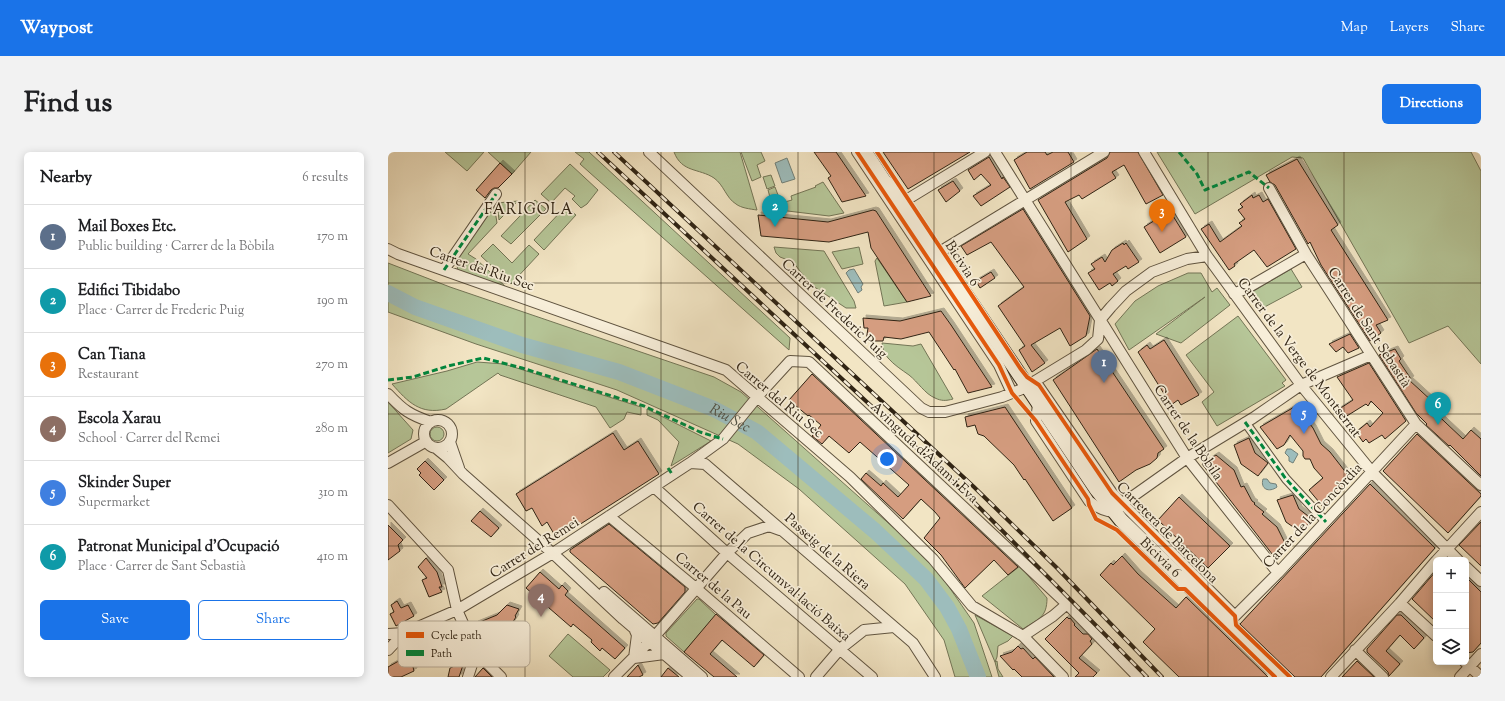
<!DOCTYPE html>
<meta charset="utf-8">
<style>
:root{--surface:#fff;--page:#f2f2f2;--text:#202124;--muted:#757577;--line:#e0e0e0;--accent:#1a73e8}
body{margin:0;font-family:"Sorts Mill Goudy",serif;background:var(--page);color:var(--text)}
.controls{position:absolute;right:12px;bottom:12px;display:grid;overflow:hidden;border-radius:6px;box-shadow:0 2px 10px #0003}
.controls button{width:36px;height:36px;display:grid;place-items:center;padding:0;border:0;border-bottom:1px solid var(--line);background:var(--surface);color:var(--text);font:20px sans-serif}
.you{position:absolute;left:499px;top:307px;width:14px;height:14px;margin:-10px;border:3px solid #fff;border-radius:50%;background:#1a73e8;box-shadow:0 0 0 6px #1a73e833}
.badge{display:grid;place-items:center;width:26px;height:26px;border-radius:50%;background:var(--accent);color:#fff;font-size:13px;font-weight:700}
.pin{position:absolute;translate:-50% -33px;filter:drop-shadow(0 1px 2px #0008)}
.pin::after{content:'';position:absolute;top:21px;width:14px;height:12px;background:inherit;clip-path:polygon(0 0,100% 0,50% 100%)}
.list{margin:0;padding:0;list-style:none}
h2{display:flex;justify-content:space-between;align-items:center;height:52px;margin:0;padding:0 16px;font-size:17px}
h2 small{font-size:13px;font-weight:400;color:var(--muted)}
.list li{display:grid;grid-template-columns:26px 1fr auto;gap:12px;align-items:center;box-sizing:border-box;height:64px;padding:0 16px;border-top:1px solid var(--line)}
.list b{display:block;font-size:15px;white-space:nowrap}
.list p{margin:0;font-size:13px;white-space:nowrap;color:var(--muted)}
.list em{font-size:13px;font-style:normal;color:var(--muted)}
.actions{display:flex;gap:8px;padding:12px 16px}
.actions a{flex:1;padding:9px 0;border:1px solid var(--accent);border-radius:6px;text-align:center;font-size:14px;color:var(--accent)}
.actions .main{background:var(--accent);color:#fff}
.icon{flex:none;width:22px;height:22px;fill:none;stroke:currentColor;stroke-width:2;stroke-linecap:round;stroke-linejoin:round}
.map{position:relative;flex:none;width:1093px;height:525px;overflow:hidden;border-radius:6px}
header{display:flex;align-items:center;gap:24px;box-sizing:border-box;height:56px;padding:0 20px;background:var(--accent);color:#fff}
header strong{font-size:19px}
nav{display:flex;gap:22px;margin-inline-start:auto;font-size:14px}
.intro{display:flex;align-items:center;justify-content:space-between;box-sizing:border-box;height:96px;padding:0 24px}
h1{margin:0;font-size:28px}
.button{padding:10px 18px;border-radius:6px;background:var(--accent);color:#fff;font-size:14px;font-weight:700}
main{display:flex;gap:24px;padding:0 24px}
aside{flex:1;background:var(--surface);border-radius:6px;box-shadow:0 2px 10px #0003}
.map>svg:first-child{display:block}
.green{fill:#b6c698;stroke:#737556}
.water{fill:#9dbdbc;stroke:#718079}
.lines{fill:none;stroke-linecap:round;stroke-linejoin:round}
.river{stroke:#9dbdbc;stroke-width:16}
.building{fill:#d59d80;stroke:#302414;filter:url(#shadow)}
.pedestrian-casing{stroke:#605440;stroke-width:10}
.minor-casing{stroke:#605440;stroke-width:12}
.secondary-casing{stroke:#302414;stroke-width:16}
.pedestrian{stroke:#f7eed9;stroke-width:8}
.minor{stroke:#f7eed9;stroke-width:10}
.secondary{stroke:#f7eed9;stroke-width:14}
.rail-casing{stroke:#302414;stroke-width:4}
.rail{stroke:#f7eed9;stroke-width:2.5;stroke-dasharray:8;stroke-linecap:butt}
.quiet{stroke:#00873e;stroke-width:3;stroke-dasharray:6 3;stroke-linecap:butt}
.cycleway-casing{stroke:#f7eed9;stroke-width:6}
.cycleway{stroke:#e8590c;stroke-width:4}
.grid{fill:none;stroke:#302414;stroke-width:1;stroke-opacity:0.55}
.labels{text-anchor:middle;stroke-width:3.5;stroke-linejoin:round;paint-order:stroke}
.street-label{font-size:14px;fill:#302414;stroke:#f7eed9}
.neighbourhood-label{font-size:15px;letter-spacing:1px;fill:#302414;stroke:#f7eed9}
.water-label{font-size:15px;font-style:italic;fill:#515246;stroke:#f7eed9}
.key{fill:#f7eed9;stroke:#bbb19e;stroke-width:1}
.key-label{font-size:11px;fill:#302414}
</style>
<header>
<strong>Waypost</strong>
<nav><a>Map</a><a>Layers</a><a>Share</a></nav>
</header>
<div class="intro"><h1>Find us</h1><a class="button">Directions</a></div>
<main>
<aside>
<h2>Nearby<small>6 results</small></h2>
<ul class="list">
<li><span class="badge" style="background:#5c6f8a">1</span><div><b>Mail Boxes Etc.</b><p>Public building · Carrer de la Bòbila</p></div><em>170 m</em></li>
<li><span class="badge" style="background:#0f9aa8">2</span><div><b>Edifici Tibidabo</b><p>Place · Carrer de Frederic Puig</p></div><em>190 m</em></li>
<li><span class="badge" style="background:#e8710a">3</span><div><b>Can Tiana</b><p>Restaurant</p></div><em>270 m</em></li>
<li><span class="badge" style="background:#8d6e63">4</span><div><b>Escola Xarau</b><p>School · Carrer del Remei</p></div><em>280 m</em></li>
<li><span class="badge" style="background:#3f7fe0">5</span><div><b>Skinder Super</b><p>Supermarket</p></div><em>310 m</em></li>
<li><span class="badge" style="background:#0f9aa8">6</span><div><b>Patronat Municipal d'Ocupació</b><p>Place · Carrer de Sant Sebastià</p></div><em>410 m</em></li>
</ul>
<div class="actions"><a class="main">Save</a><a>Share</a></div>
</aside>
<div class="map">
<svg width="1093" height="525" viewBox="0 0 1093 525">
<defs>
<filter id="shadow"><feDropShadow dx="3" dy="-3" stdDeviation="0" flood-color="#0004"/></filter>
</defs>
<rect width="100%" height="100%" fill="#f2e5c4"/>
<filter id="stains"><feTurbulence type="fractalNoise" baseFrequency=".005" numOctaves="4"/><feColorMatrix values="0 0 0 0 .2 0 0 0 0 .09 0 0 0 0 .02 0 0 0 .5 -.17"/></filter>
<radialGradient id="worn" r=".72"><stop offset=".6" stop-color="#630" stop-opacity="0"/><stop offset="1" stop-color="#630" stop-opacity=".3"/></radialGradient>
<path class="green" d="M57,0H96L79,19Z
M100,0H143L124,22Z
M187,0H201L402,186L401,198L192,12L196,7Z
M286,0H352L369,58C362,57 353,56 348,52C338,46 336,33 326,26C311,16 294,21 286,0Z
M353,0H373L377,9L369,13L373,25L364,29Z
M769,0H1083L1093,19V212L1060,174L1021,191L915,6L904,5L807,62Z
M182,12L210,38L199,52L193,56L184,47L187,44L177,36L163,51L153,42Z
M383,23L387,34L379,37L375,25Z
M435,30L456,61L441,64L383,57L384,51L388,49H383L380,38L387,35L393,51L404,48L403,44L428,35L427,34Z
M147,48L158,57L123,92L113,84Z
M130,49L111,68L109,51Z
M106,52L109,71L80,102L88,107L119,136L70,119L68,107Z
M178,54L179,56L188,63L156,98L146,88Z
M105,92L124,111L141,93L151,102L123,132L93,104Z
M386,95L436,99L466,149L468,156H458L422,132L405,110L392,105L388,101Z
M471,95L475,112L454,117L444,100Z
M489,106L519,150L496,154L487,109Z
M0,111L62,135L326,225L353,240L543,409L586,471L604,525H567L556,488L517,432L411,337L350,292L229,238L88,192L0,160Z
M903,117L914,135L871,158L859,143Z
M800,121H813L824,140L829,136L842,153L793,191L768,182L817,145L741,198L727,172L747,149L770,134Z
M850,164L898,228L894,231L897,234L829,274L814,250L826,240L798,203Z
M494,191L525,194L533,192L565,247C558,249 553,249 547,246C537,242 530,230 521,223C514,218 506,213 500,206C496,201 495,197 494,191Z
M89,210L116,212L253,255V263L239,260L236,267L222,276L208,255L112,223L110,221L58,257C32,263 20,250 4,232L59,219Z
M0,250L25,278L23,287L0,301Z
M259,257L323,289L283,314L291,290L270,268L259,263Z
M42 282a7 7 0 1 1 14 0a7 7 0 1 1-14 0Z
M632,414L659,446C659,466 650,467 635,477L594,444Z
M309,447H311L328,463L296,500L278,484V481Z
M587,463L625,484L620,489L610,494L609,505L607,510L609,509L610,517L615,525H611L607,510Z
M180,482L222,518L215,525H185L161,504Z"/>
<path class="water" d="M399,6L407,27L394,31L387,11Z
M466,117L475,132L473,135L474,138L470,141L458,121L461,118Z
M899,297H903L910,302L905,311L901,309V305L897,301Z
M875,327H879L882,331L888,332L889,335C881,341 872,337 875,327Z"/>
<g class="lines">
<path class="river" id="s1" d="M0,141L27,155L134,193L231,220L326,257L369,280L487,379L538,427L559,455L571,477L590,525"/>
</g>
<path class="building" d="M426,0H448L478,44L454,50L440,26L443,24Z
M495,0H582L520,37Z
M639,0H657L659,3L665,0H680L686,10L642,37L626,8Z
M722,0H750L775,43L758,52L736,13L724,20L728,26L694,47L691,43L677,50L699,87L680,100L650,48L719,6Z
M601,5L614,27L615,25L622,35L593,54L585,44L603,33L593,22L586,28L580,18Z
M909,7L950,73L943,78L1000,168L988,173L993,181L982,189L933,113L922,90L920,92L919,90L887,33L882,30L878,23Z
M112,11L124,22L110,36H106L103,38L97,46L88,38Z
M565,29L572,39L558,50L550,38Z
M864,43L865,46L871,43L875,50L880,47L908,97L879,115L866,98L846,112L847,114L841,118L813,77L821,72L832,90L854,74L851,71L857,67L850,58L855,55L852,52Z
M635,57L702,164L698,184L682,194L672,176L643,193L657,211L644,220L631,198L637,194L610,154L636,135L603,90L579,103L573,94Z
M485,58L488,59L543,144L519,150L483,96L480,80L441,90L373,84L370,63L440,70Z
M782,59L798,85L772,101L756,75Z
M735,91L736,93L738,91L751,110L740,117L738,114L725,122L730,129L724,134L722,131L711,138L700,121L707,117L703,112L714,105L717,110L724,98Z
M603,120L607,126L592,136L588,129Z
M553,159L563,173L604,235L580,241L567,217L566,218L541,180L513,187L496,185L495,189H478L480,176H476L475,166L512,169Z
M962,182L971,196L960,201L955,195L948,200L941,192Z
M776,188L811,243L793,253L790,248L783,253L750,200L759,193L762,197Z
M709,197L776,297L770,301L769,306L762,312L748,318L731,330L665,228Z
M1007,197L1013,207L1011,209L1023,227L1021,228L1045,250L1040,254L1075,287L1083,278L1093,287V324L1062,293L1061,294L1038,273L1039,272L1028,261L991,203Z
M981,211L1018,269L997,287L994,283L981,291L978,287L975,290L968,280L979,271L982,275L995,261L983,249L980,254L978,252L954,267L948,259L965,248L949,225Z
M424,222L630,415L620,423L606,408L577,436L553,403L536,386L552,366L547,360L533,347L515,367L473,327L478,321L493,334L495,331L510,345L521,333L472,290L461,301L441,284L434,292L424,284L433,273L421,263L420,264L401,248Z
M908,254L925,276L933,292L942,300L963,327L936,356L921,338L935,326L926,316L922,307H917L915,304V299L902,283L896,293L889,297L872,275Z
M617,255L684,356L665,369L637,327L636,328L626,313L596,284L590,282L587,273L579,275L577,265Z
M225,281L236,298L250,289L271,322L169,387L159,370L154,374L144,356L138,359L128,342Z
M1029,282L1093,342V344L1060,381L995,319Z
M861,286L867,301L880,311L870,324L853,312L846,293Z
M828,303L846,318L853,335L856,334L864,349L867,351L866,352L876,360L874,362L889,375L899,395L892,399L893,402L888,407L814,312Z
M37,309L56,328L46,338L31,323L33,321L29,317Z
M982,332L1047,396L933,525H907L852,472Z
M905,343L911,357L924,367L914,381L898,370L889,348Z
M791,345L842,394L820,416L770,368Z
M92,359L111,376L103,385L83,369Z
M1093,370V414L1071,393Z
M221,372L297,435V440L270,471L265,472L182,400V398Z
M0,373L15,388L10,393L12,399L0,408Z
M734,404L750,422L788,456L798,445L880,525H791L755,490L767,477L712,423L723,411L725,413Z
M38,406L49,420L54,435H51L54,440L41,445L34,428L39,426L30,415Z
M1048,419V470L1024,447Z
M152,420L171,437L174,433L180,439L177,443L237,496L227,507L214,496L212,499L203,490L204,488L185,472L183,475L138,436Z
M1078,425L1093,440V491L1085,500L1078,501Z
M9,449L13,456L20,453L26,464L8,474L2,462L6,460L3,453Z
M119,453L131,457L127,464L128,465L119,479L116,477L111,482L109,480L102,485L87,472L109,463Z
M328,462L376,503L366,515L334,488L322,502L349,525H326L296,500Z
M1009,463H1013L1036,486L1026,497L1012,483L998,499L1012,512L1001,524L1000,520L979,500V497Z
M679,465L681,467L682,466L687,472L686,473L695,482H700L704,487L702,489L704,492L691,506L709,521L705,525H687L691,521L657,487Z
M56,473L65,491L40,501L41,503L37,505L39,507L25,515L26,519L13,525H0V515L25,501L22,494L44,483L43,480L47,479L46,476Z
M630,494L633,497L635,496L645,507L647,505L666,525H634L626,517L625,518L612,504L624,500Z
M969,509L986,525H954Z
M76,510L71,525H60L62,516Z
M250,513L255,523L251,525H239Z
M95,516L104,525H87Z
M280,516L291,525H273Z"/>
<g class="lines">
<defs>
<path id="pedestrian" d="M857,270L898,327L938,370"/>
<path id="minor" d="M261,0L533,256L541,260H557L614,245L634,237L698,198L710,187L712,168L723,155L738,139L764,120L799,107L819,104
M469,0L611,213L624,241
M607,0L799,306L890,421
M756,0L819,104L913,233L984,320L1070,408
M881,36L918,102L1028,272L1093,333
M515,50L597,0
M0,97L10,102L338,218L462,325L545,407L584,454L635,484L675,525
M550,101L716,0
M56,118L108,42
M846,142L861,135L918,102
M647,229L724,341L847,464
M0,242C15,258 22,263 43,270
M650,252L648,269L701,349C709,356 716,359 726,360L734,352L799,306L865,266L913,233L983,203
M36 282a14 14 0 1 1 28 0a14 14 0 1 1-28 0Z
M62,290L71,316
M49,297L60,306L75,322L171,407L235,467L303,525
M0,311L37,290
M302,311L317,312L525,491L547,525
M266,335L339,401L484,525
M0,353L60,418L69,458L88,500L113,525
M221,364L309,437L411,525
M1049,408L1093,360
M1078,415L1093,429
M216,440L314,525
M1012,451L1048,484
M842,469L890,421L1028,272
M245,474L249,483L246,506
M0,482L16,481L69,458L165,401L302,311L335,287L370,244L402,209L421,210L679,452L750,525
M635,484L665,464L679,452
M0,498L16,481
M967,498L995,525
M246,506L276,502
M1077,510L1093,525
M80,525L88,500
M226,525L267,484L339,401L360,381L381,374L392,378
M428,525L452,497L476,478L506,475
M943,525L1012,451L1048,409
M1072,525L1093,502"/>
<path id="secondary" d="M477,0L496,29L515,50L709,338L733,368L895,525"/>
</defs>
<use href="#pedestrian" class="pedestrian-casing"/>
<use href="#minor" class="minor-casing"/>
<use href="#secondary" class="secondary-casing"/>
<use href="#pedestrian" class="pedestrian"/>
<use href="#minor" class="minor"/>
<use href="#secondary" class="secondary"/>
<defs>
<path id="rail" d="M210,0L579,343L759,525
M226,0L586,335L669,416L774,525"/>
</defs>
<use href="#rail" class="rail-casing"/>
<use href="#rail" class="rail"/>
<path class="quiet" d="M791,0L809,22L817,38L861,20L881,36
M56,118L108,42
M0,228L25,225L60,214L95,206L134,216L256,254L312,280L335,287
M857,270L898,327L938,370
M280,316L284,322"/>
<defs>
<path id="cycleway" d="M469,0L611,213L624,241L648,269L700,347L701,353L708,367L729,378L790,437H797L887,525
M489,0L632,216L639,225L651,233L724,341L847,464L848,473L902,525"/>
</defs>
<use href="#cycleway" class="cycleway-casing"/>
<use href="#cycleway" class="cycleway"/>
</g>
<path class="grid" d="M137,0V525M273,0V525M410,0V525M546,0V525M683,0V525M820,0V525M956,0V525M0,131H1093M0,262H1093M0,394H1093"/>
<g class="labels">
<g class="street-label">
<text transform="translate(575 111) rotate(57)" y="5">Bicivia 6</text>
<text transform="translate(94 116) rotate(19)" y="5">Carrer del Riu Sec</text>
<text transform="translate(447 156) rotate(43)" y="5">Carrer de Frederic Puig</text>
<text transform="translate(982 175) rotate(57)" y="5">Carrer de Sant Sebastià</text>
<text transform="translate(912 205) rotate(53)" y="5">Carrer de la Verge de Montserrat</text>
<text transform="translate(392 247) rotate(40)" y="5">Carrer del Riu Sec</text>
<text transform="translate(801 280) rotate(56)" y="5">Carrer de la Bòbila</text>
<text transform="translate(537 300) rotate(43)" y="5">Avinguda d'Adam i Eva</text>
<text transform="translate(924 363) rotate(-47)" y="5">Carrer de la Concòrdia</text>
<text transform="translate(780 380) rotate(45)" y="5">Carretera de Barcelona</text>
<text transform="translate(146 395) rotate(-32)" y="5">Carrer del Remei</text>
<text transform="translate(440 399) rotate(41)" y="5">Passeig de la Riera</text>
<text transform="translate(773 405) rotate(44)" y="5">Bicivia 6</text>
<text transform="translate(384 419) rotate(41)" y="5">Carrer de la Circumval·lació Baixa</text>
<text transform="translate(326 433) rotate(40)" y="5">Carrer de la Pau</text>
</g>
<g class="neighbourhood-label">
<text x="141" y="62">FARIGOLA</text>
</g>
<g class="water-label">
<text dy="5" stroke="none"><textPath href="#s1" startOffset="365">Riu Sec</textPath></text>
</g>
</g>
<rect x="10" y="469" width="132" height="46" rx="6" class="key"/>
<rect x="18" y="480" width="18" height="6" fill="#e8590c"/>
<rect x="18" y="498" width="18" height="6" fill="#00873e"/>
<g class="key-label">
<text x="43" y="487">Cycle path</text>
<text x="43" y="505">Path</text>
</g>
<rect width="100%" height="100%" filter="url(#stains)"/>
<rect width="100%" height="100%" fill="url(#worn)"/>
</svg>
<div class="controls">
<button>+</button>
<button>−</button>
<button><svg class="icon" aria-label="layers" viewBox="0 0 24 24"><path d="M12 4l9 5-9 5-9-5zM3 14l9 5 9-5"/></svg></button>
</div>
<div class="you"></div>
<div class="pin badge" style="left:716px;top:231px;background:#5c6f8a">1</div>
<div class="pin badge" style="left:387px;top:75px;background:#0f9aa8">2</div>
<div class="pin badge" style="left:774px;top:80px;background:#e8710a">3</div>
<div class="pin badge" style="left:153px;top:465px;background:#8d6e63">4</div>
<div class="pin badge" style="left:916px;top:282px;background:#3f7fe0">5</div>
<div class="pin badge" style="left:1050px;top:273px;background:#0f9aa8">6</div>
</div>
</main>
